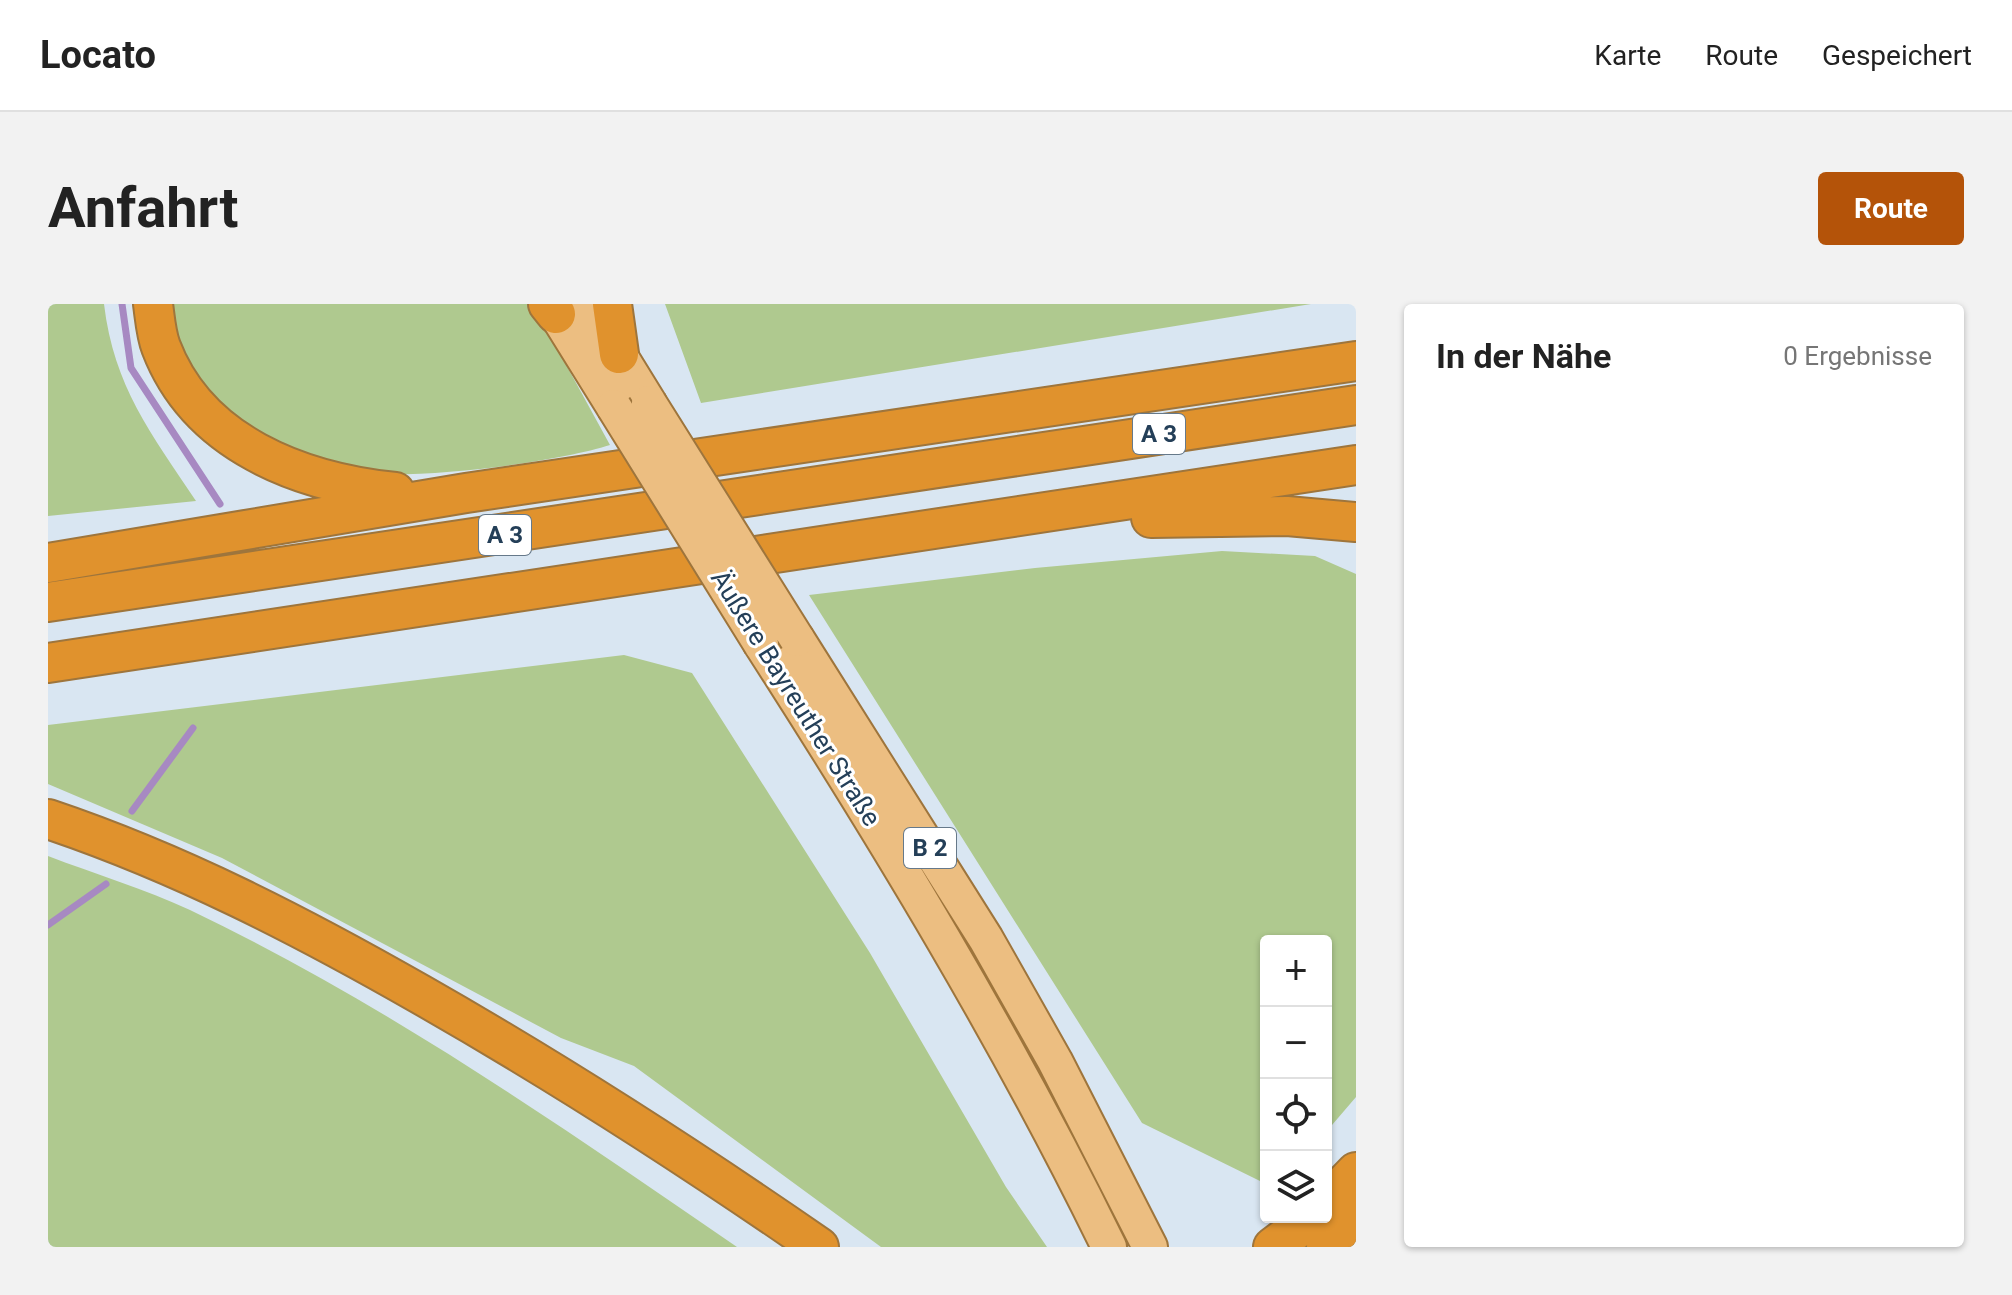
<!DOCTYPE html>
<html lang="de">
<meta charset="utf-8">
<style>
:root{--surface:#fff;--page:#f2f2f2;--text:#222;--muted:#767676;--line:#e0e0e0;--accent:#b45309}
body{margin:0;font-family:Roboto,sans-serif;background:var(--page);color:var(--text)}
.controls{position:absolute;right:24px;bottom:24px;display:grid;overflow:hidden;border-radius:8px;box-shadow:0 2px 6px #0004}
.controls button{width:72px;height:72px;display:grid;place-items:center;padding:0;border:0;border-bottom:2px solid var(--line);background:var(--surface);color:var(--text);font:40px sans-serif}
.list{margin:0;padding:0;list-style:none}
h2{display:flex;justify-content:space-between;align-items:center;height:104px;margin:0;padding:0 32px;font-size:34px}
h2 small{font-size:26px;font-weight:400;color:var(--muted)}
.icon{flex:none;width:44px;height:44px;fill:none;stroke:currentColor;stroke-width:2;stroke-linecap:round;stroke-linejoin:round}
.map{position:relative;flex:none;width:1308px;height:943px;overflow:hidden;border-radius:8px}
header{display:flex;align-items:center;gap:48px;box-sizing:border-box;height:112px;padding:0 40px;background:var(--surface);border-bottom:2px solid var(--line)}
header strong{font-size:38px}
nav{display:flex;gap:44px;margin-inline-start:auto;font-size:28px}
.intro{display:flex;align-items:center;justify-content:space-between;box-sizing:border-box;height:192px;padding:0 48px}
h1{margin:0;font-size:56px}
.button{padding:20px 36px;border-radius:8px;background:var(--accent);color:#fff;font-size:28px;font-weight:700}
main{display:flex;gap:48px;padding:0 48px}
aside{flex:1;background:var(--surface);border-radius:8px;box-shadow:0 2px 6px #0004}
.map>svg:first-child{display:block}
.green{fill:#afc98f}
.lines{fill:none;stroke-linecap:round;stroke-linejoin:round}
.stream{stroke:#a789c2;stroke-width:7}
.primary-casing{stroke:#9e753c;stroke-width:38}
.motorway-casing{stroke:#9e753c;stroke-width:42}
.primary{stroke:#ecbe81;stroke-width:34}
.motorway{stroke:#e0922d;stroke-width:38}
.primary-bridge-casing{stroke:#9e753c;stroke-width:38;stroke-linecap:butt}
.primary-bridge{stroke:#ecbe81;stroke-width:34}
.labels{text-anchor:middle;stroke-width:6;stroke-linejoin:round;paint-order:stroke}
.shield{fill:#fff;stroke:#66798a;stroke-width:2}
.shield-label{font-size:24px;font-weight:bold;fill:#243f58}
.street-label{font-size:26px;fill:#243f58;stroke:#fff}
</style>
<header>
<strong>Locato</strong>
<nav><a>Karte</a><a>Route</a><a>Gespeichert</a></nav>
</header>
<div class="intro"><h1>Anfahrt</h1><a class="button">Route</a></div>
<main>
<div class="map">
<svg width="1308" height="943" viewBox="0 0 1308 943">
<rect width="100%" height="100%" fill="#d9e6f2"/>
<path class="green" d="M0,0H56C66,83 103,129 148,197L0,212Z
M118,0H480L510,46L562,141C502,160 331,183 273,162C224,143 177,116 145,74C131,56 125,22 118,0Z
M617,0H1263L653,99Z
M1174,247L1267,252L1308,270V793L1278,828V637H1218V873L1212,877L1094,819L761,291L987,264Z
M576,351L644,369L822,649L958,883L999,943H833L586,762L513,734L174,554L0,480V421Z
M0,552C47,570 97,585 142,606C335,698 513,822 689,943H0Z"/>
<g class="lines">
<path class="stream" d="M74,0L83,64L172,200
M84,507L145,424
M0,621L58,580"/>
<defs>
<path id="primary" d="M502,0L566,103
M540,0L601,99
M749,335L938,635L1007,757L1102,943
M713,340C839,536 959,734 1061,943"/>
<path id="motorway" d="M105,0C107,14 108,30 113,43C150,140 252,178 347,188
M500,0L508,10
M564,0L571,50
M1103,214L1239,212L1308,218
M0,259L418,189L1308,57
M0,298L1308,101
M0,359L1308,161
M0,515C131,559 253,622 372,690C509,768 641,853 771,943
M1278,899L1308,868
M1225,943L1265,913
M1278,943L1308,909"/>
</defs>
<use href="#primary" class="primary-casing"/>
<use href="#motorway" class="motorway-casing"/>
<use href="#primary" class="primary"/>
<use href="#motorway" class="motorway"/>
<defs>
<path id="primary-bridge" d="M601,99L749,335
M566,103L713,340"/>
</defs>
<use href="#primary-bridge" class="primary-bridge-casing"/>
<use href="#primary-bridge" class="primary-bridge"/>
</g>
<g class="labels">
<g class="shield">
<rect x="1085" y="110" width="52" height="40" rx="6"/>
<rect x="431" y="211" width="52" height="40" rx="6"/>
<rect x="856" y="524" width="52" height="40" rx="6"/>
</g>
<g class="shield-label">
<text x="1111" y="138">A 3</text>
<text x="457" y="239">A 3</text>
<text x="882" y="552">B 2</text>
</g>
<g class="street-label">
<text transform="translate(748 394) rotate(58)" y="9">Äußere Bayreuther Straße</text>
</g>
</g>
</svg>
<div class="controls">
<button>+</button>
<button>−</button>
<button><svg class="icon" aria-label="locate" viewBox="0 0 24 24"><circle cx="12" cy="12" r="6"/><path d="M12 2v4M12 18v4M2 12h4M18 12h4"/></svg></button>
<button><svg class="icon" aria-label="layers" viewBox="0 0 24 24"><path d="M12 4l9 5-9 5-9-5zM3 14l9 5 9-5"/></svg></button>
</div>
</div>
<aside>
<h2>In der Nähe<small>0 Ergebnisse</small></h2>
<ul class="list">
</ul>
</aside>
</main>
